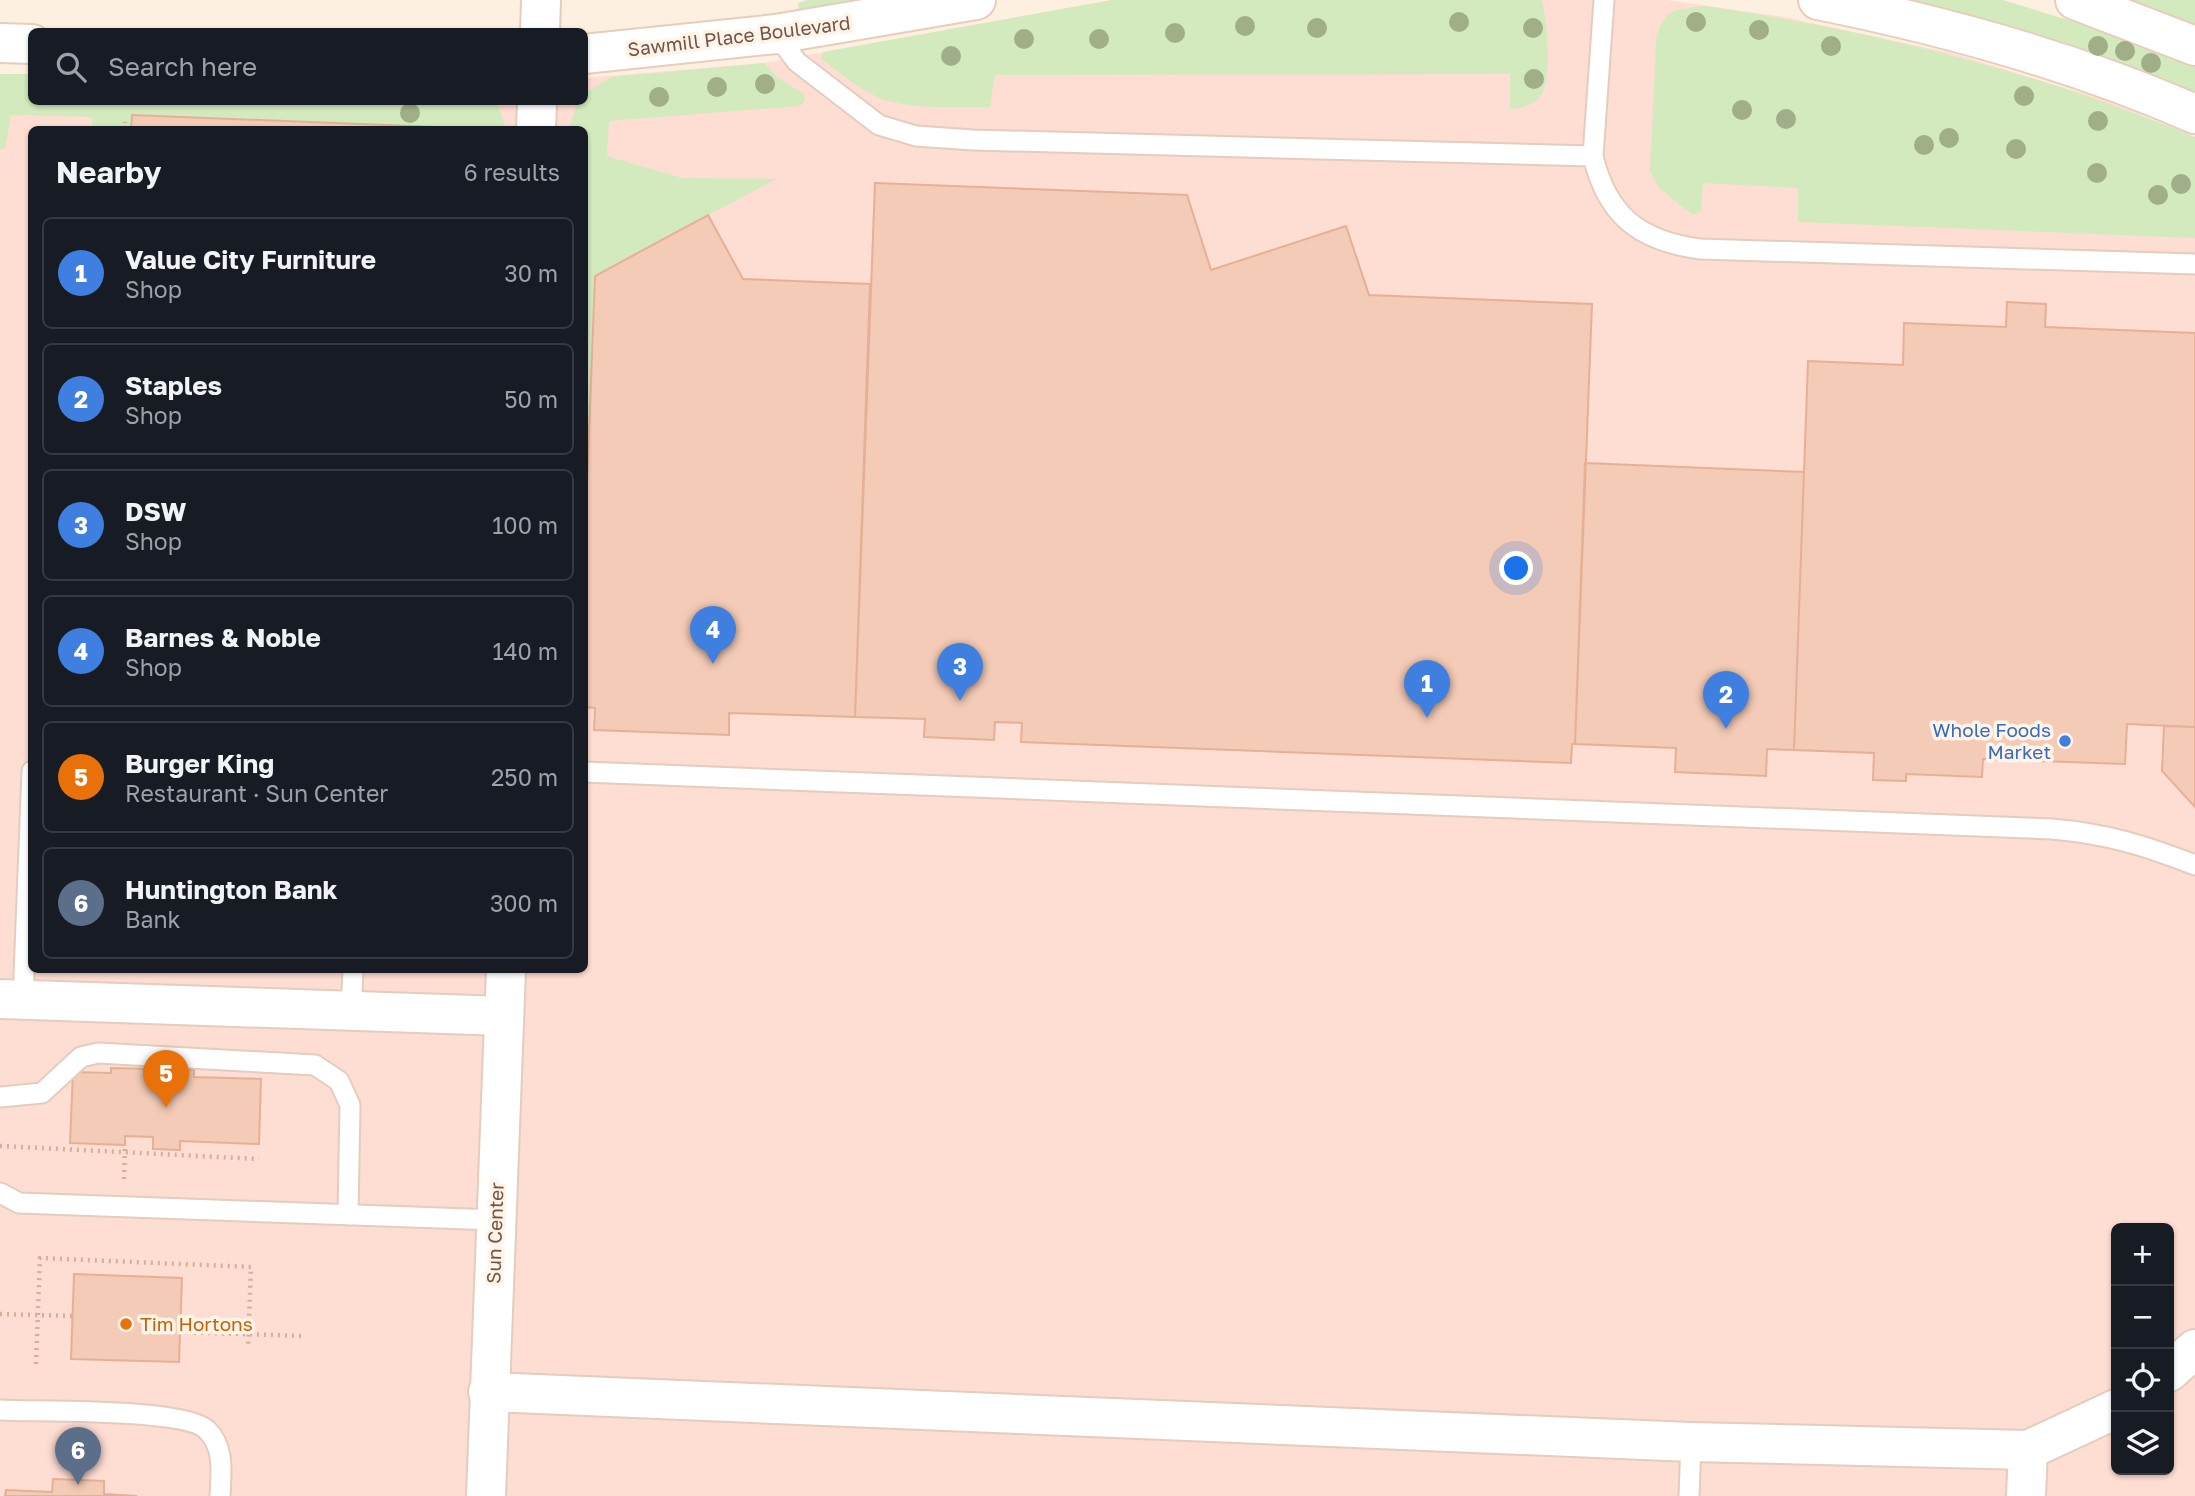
<!DOCTYPE html>
<meta charset="utf-8">
<style>
:root{--surface:#171b24;--page:#242831;--text:#f1f3f6;--muted:#9ea1a6;--line:#363941;--accent:#db2777}
body{margin:0;font-family:"Golos Text",sans-serif;background:var(--page);color:var(--text)}
.controls{position:absolute;right:21px;bottom:21px;display:grid;overflow:hidden;border-radius:10px;box-shadow:0 2px 5px #0004}
.controls button{width:63px;height:63px;display:grid;place-items:center;padding:0;border:0;border-bottom:2px solid var(--line);background:var(--surface);color:var(--text);font:35px sans-serif}
.you{position:absolute;left:1517px;top:569px;width:24px;height:24px;margin:-18px;border:5px solid #fff;border-radius:50%;background:#1a73e8;box-shadow:0 0 0 10px #1a73e833}
.badge{display:grid;place-items:center;width:46px;height:46px;border-radius:50%;background:var(--accent);color:#fff;font-size:23px;font-weight:700}
.pin{position:absolute;translate:-50% -58px;filter:drop-shadow(0 2px 4px #0008)}
.pin::after{content:'';position:absolute;top:37px;width:24px;height:21px;background:inherit;clip-path:polygon(0 0,100% 0,50% 100%)}
.list{margin:0;padding:0;list-style:none}
h2{display:flex;justify-content:space-between;align-items:center;height:91px;margin:0;padding:0 28px;font-size:30px}
h2 small{font-size:23px;font-weight:400;color:var(--muted)}
.list li{display:grid;grid-template-columns:46px 1fr auto;gap:21px;align-items:center;box-sizing:border-box;height:112px;margin:0 14px 14px;padding:0 14px;border:2px solid var(--line);border-radius:10px}
.list b{display:block;font-size:26px;white-space:nowrap}
.list p{margin:0;font-size:23px;white-space:nowrap;color:var(--muted)}
.list em{font-size:23px;font-style:normal;color:var(--muted)}
.icon{flex:none;width:38px;height:38px;fill:none;stroke:currentColor;stroke-width:2;stroke-linecap:round;stroke-linejoin:round}
.map{position:relative;flex:none;width:2195px;height:1496px;overflow:hidden}
.search{position:absolute;background:var(--surface);box-shadow:0 2px 5px #0004;left:28px;top:28px;width:560px;height:77px;display:flex;align-items:center;gap:18px;box-sizing:border-box;padding:0 24px;border-radius:10px;color:var(--muted);font-size:26px}
.panel{position:absolute;background:var(--surface);box-shadow:0 2px 5px #0004;left:28px;top:126px;width:560px;height:847px;border-radius:10px}
.map>svg:first-child{display:block}
.commercial{fill:#feddd3;fill-rule:evenodd}
.green{fill:#d3eabe}
.building{fill:#f3cbb6;stroke:#e6b096;stroke-width:2}
.lines{fill:none;stroke-linecap:round;stroke-linejoin:round}
.lane-casing{stroke:#e3cdbe;stroke-width:23}
.street-casing{stroke:#e3cdbe;stroke-width:42}
.secondary-casing{stroke:#e8cdbb;stroke-width:42}
.path{stroke:#d8ae9a;stroke-width:4.5;stroke-dasharray:2 5;stroke-linecap:butt}
.lane{stroke:#fff;stroke-width:19}
.street{stroke:#fff;stroke-width:38}
.secondary{stroke:#fff;stroke-width:38}
.tree{fill:#a0af87}
.shop-dot{fill:#3f7fe0;stroke:#fff4e7;stroke-width:2.5}
.food-dot{fill:#e8710a;stroke:#fff4e7;stroke-width:2.5}
.labels{text-anchor:middle;stroke-width:7;stroke-linejoin:round;paint-order:stroke}
.street-label{font-size:19px;fill:#745446;stroke:#fff4e7}
.shop-label{font-size:19px;fill:#366cbe;stroke:#fff4e7;text-anchor:end}
.food-label{font-size:19px;fill:#c56008;stroke:#fff4e7;text-anchor:start}
</style>
<div class="map">
<svg width="2195" height="1496" viewBox="0 0 2195 1496">
<rect width="100%" height="100%" fill="#fdf0e0"/>
<path class="commercial" d="M1112,0H1667L1784,17L1955,54L2104,100L2195,137V1496H0V74H31L32,102H584L585,78L764,63ZM32,130H584V970H32ZM2116,1228H2169V1470H2116Z"/>
<path class="green" d="M807,0H866L799,12L798,3Z
M1112,0H1541C1548,15 1552,85 1540,97C1532,106 1522,108 1510,109V74L995,75L990,107C959,107 927,109 897,103C870,99 842,74 821,59L823,52Z
M1908,0H2003L2107,32L2195,67V93L2069,47Z
M2117,0H2195V30Z
M1705,6C1878,31 2034,71 2195,137V238L1798,222V188L1703,183L1701,211L1693,215L1659,188L1650,171L1656,42C1663,7 1674,10 1705,6Z
M764,63L778,78L804,94L805,101L800,106L609,121L607,156L682,178L776,179L595,276L585,562L584,130H568L578,102H584L585,93L611,77Z
M0,74H31L32,102H497L506,129L132,115L131,129L92,130V117L11,115L5,149H0Z"/>
<path class="building" d="M132,115L485,129V130H131Z
M875,183L1187,195L1211,270L1346,226L1369,295L1592,304L1575,744H1572L1571,763L1021,742L1022,723L995,722L994,740L924,737L925,719L855,717Z
M708,215L743,279L870,284L855,717L729,713V735L594,730L595,708L584,707V562L595,276Z
M2007,302L2046,304L2045,327L2195,333V727L2127,724L2125,764L1983,759L1982,777L1906,774V781L1873,780L1874,753L1794,750L1808,361L1903,365L1904,323L2006,327Z
M1585,463L1804,472L1794,750L1767,749L1766,776L1675,772L1676,748L1575,744Z
M2164,726L2195,727V807L2162,771Z
M111,1068L194,1070V1077L261,1079L259,1144L180,1141V1150L153,1149V1137L125,1136V1145L70,1143L73,1072L111,1073Z
M74,1274L182,1278L179,1362L71,1359Z
M53,1479L104,1481V1494L137,1496H5L6,1490L52,1492Z"/>
<g class="lines">
<defs>
<path id="lane" d="M1604,0L1593,156C1607,216 1640,241 1700,249L2195,264
M776,34L797,62L879,125L916,136L973,140L1593,156
M584,772L2052,829C2108,834 2143,845 2195,865
M23,1000L32,771
M351,1011L353,970
M0,1097L42,1093L81,1057L98,1053L315,1065L339,1081L350,1105L348,1215
M0,1193L19,1203L496,1220
M0,1410C37,1412 186,1408 207,1430C225,1447 221,1474 220,1496
M1689,1496L1691,1442"/>
<path id="street" d="M540,32L541,0
M536,130L537,102
M0,999L504,1016
M2169,1372L2195,1349
M488,1392L1691,1442L2028,1450L2116,1409
M486,1496L506,970
M2026,1496L2028,1450"/>
<path id="secondary" d="M1818,0C1947,26 2074,61 2195,114
M2075,0L2195,46
M0,43L32,44
M584,54L776,34L976,0"/>
</defs>
<use href="#lane" class="lane-casing"/>
<use href="#street" class="street-casing"/>
<use href="#secondary" class="secondary-casing"/>
<path class="path" d="M125,130V122
M0,1146L259,1159
M124,1179L125,1145
M0,1314L72,1316
M180,1332L302,1336
M36,1364L40,1258L251,1267L248,1348"/>
<use href="#lane" class="lane"/>
<use href="#street" class="street"/>
<use href="#secondary" class="secondary"/>
</g>
<g class="tree">
<circle cx="1459" cy="22" r="10"/>
<circle cx="1696" cy="22" r="10"/>
<circle cx="1245" cy="26" r="10"/>
<circle cx="1317" cy="28" r="10"/>
<circle cx="1533" cy="28" r="10"/>
<circle cx="1759" cy="30" r="10"/>
<circle cx="1175" cy="33" r="10"/>
<circle cx="1024" cy="39" r="10"/>
<circle cx="1099" cy="39" r="10"/>
<circle cx="1831" cy="46" r="10"/>
<circle cx="2098" cy="46" r="10"/>
<circle cx="2125" cy="51" r="10"/>
<circle cx="951" cy="56" r="10"/>
<circle cx="2151" cy="63" r="10"/>
<circle cx="1534" cy="79" r="10"/>
<circle cx="765" cy="84" r="10"/>
<circle cx="717" cy="87" r="10"/>
<circle cx="2024" cy="96" r="10"/>
<circle cx="659" cy="97" r="10"/>
<circle cx="1742" cy="110" r="10"/>
<circle cx="410" cy="113" r="10"/>
<circle cx="1786" cy="119" r="10"/>
<circle cx="2098" cy="121" r="10"/>
<circle cx="1949" cy="138" r="10"/>
<circle cx="1924" cy="145" r="10"/>
<circle cx="2016" cy="149" r="10"/>
<circle cx="2097" cy="173" r="10"/>
<circle cx="2181" cy="184" r="10"/>
<circle cx="2158" cy="195" r="10"/>
</g>
<circle class="shop-dot" cx="2065" cy="741" r="7"/>
<circle class="food-dot" cx="126" cy="1324" r="7"/>
<g class="labels">
<g class="street-label">
<text transform="translate(739 36) rotate(-7)" y="7">Sawmill Place Boulevard</text>
<text transform="translate(495 1233) rotate(-88)" y="7">Sun Center</text>
</g>
<g class="shop-label">
<text x="2051" y="737">Whole Foods<tspan x="2051" dy="22">Market</tspan></text>
</g>
<g class="food-label">
<text x="140" y="1331">Tim Hortons</text>
</g>
</g>
</svg>
<div class="controls">
<button>+</button>
<button>−</button>
<button><svg class="icon" aria-label="locate" viewBox="0 0 24 24"><circle cx="12" cy="12" r="6"/><path d="M12 2v4M12 18v4M2 12h4M18 12h4"/></svg></button>
<button><svg class="icon" aria-label="layers" viewBox="0 0 24 24"><path d="M12 4l9 5-9 5-9-5zM3 14l9 5 9-5"/></svg></button>
</div>
<div class="you"></div>
<div class="pin badge" style="left:1427px;top:718px;background:#3f7fe0">1</div>
<div class="pin badge" style="left:1726px;top:729px;background:#3f7fe0">2</div>
<div class="pin badge" style="left:960px;top:701px;background:#3f7fe0">3</div>
<div class="pin badge" style="left:713px;top:664px;background:#3f7fe0">4</div>
<div class="pin badge" style="left:166px;top:1108px;background:#e8710a">5</div>
<div class="pin badge" style="left:78px;top:1485px;background:#5c6f8a">6</div>
<div class="search"><svg class="icon" aria-label="search" viewBox="0 0 24 24"><circle cx="10" cy="10" r="6"/><path d="M15 15l6 6"/></svg>Search here</div>
<section class="panel">
<h2>Nearby<small>6 results</small></h2>
<ul class="list">
<li><span class="badge" style="background:#3f7fe0">1</span><div><b>Value City Furniture</b><p>Shop</p></div><em>30 m</em></li>
<li><span class="badge" style="background:#3f7fe0">2</span><div><b>Staples</b><p>Shop</p></div><em>50 m</em></li>
<li><span class="badge" style="background:#3f7fe0">3</span><div><b>DSW</b><p>Shop</p></div><em>100 m</em></li>
<li><span class="badge" style="background:#3f7fe0">4</span><div><b>Barnes &amp; Noble</b><p>Shop</p></div><em>140 m</em></li>
<li><span class="badge" style="background:#e8710a">5</span><div><b>Burger King</b><p>Restaurant · Sun Center</p></div><em>250 m</em></li>
<li><span class="badge" style="background:#5c6f8a">6</span><div><b>Huntington Bank</b><p>Bank</p></div><em>300 m</em></li>
</ul>
</section>
</div>
